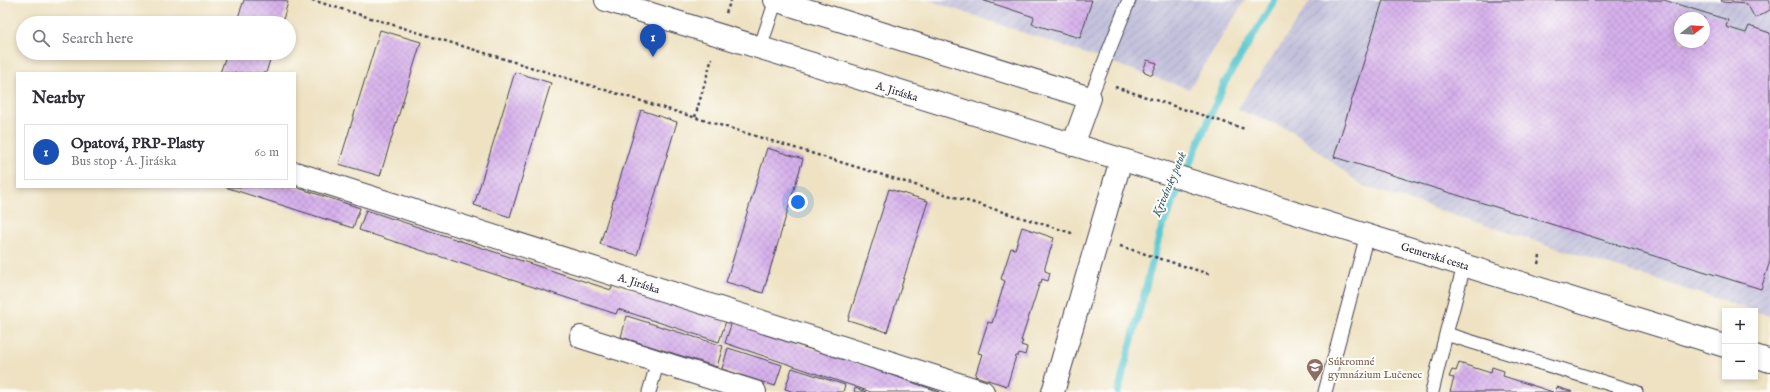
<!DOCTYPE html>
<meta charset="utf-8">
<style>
:root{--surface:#fff;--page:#f2f2f3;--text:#2b2b33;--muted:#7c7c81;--line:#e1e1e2;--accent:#b45309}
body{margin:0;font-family:"IM FELL English",serif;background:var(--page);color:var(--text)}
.controls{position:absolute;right:12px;bottom:12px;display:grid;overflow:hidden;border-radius:0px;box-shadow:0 2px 6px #0003}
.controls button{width:36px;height:36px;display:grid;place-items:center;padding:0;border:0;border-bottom:1px solid var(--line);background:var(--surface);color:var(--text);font:20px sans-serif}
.compass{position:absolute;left:1674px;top:12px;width:36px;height:36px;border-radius:50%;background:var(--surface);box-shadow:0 2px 6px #0003;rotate:73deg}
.you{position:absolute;left:798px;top:202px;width:14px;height:14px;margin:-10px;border:3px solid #fff;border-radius:50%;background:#1a73e8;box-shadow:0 0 0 6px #1a73e833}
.badge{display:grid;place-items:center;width:26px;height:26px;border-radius:50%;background:var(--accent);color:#fff;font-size:13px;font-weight:700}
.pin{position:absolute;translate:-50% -33px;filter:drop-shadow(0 1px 2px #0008)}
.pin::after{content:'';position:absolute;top:21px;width:14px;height:12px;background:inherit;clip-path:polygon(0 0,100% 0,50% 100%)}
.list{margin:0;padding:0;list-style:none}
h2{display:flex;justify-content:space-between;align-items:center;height:52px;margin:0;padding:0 16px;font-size:17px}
h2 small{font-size:13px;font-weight:400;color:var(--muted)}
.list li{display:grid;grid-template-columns:26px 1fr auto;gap:12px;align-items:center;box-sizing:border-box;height:56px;margin:0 8px 8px;padding:0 8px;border:1px solid var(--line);border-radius:0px}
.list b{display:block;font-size:15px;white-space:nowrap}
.list p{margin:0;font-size:13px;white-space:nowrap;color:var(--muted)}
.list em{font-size:13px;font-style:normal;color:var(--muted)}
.icon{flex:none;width:22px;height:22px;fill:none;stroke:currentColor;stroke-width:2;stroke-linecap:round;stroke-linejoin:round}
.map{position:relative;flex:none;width:1770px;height:392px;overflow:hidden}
.search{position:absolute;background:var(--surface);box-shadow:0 2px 6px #0003;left:16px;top:16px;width:280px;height:44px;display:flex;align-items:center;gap:10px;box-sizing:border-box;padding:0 14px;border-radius:22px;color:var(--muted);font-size:15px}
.panel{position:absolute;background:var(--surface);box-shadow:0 2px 6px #0003;left:16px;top:72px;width:280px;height:116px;border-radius:0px}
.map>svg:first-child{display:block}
.industrial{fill:url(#industrial-furrows);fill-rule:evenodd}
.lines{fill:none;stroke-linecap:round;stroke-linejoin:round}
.stream{stroke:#5dc9d2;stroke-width:7}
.building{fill:url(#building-cross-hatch);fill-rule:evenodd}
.lane-casing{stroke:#413f4f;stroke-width:15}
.street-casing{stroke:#413f4f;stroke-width:24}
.primary-casing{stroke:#413f4f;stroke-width:24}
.path{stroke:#413f4f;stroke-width:2.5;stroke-dasharray:3 3;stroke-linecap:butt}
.lane{stroke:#fff;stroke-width:13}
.street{stroke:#fff;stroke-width:22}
.primary{stroke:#fff;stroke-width:22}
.labels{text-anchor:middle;stroke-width:4;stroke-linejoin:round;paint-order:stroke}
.street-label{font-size:11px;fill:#22223b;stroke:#fdfcf7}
.education-label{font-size:11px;fill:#785e54;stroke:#fdfcf7;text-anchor:start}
.water-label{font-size:12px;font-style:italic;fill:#375c70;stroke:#fdfcf7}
</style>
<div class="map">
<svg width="1770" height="392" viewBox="0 0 1770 392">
<defs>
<pattern id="industrial-furrows" width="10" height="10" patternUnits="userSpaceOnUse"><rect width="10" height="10" fill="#c3c1db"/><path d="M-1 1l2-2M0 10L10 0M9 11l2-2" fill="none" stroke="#a7a6bd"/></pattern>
<pattern id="building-cross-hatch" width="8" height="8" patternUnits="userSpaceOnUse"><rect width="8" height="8" fill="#d6b0eb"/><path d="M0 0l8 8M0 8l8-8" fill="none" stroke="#b797ca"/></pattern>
</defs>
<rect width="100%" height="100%" fill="#fdfcf7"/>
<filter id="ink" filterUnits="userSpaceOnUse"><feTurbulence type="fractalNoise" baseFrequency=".025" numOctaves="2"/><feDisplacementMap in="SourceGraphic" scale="8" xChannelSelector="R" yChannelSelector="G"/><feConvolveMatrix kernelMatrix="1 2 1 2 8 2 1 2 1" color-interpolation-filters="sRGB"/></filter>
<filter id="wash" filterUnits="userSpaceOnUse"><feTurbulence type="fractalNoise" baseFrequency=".012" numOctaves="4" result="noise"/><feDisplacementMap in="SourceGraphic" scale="16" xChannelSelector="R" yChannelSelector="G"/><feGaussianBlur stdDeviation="0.9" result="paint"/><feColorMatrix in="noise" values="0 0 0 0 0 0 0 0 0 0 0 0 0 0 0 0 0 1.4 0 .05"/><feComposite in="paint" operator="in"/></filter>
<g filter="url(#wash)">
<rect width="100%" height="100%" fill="#eee2c2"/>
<path class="industrial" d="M928,0H1245L1189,89Z
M1311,0H1770V316L1363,186L1291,130L1237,109ZM1680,18H1704V42H1680Z"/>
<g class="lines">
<path class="stream" d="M1118,392L1161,230L1225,82L1275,0"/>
</g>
<g id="blocks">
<path class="building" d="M244,0H284L288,2L282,23H236Z
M982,0H1092L1080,38L1032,24L1034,17Z
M1383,0H1664L1728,20L1726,27L1746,33L1749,26L1770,33V261L1761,289L1334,157ZM1680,18H1704V42H1680Z
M1721,0H1770V10L1755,18L1747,4L1722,2Z
M380,30L421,42L380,176L339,164Z
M227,53H272L266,73H220Z
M1147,60L1157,63L1152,75L1143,71Z
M515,72L551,83L510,217L474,205Z
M641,110L677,122L637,255L600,244Z
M767,148L803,159L763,293L726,282Z
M225,187H295L360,208L353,228Z
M889,189L928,201L887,332L848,320Z
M366,210L611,290L613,285L726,321L719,342L618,309L616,314L359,230Z
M1022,227L1054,238L1045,267V271L1050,273L1048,281L1042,279L1041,283L1040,282L1021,341H1023L1021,345L1027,347L1025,355L1019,353L1018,356H1016L1007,386L975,376L982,354L978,353L988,322L992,323L1005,281L1001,279L1011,248L1015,249Z
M627,316L723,346L717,367L621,337Z
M732,322L883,372L940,392H871L725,343Z
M728,348L782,365L775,386L722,369Z
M1459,363L1491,373L1492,367L1504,371L1503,376L1553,392H1450L1454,378L1449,377L1452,370L1456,371Z
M792,368L845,385L843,392H794L785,389Z
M1557,387L1573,392H1555Z
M855,388L866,392H854Z"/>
</g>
</g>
<g filter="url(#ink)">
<use href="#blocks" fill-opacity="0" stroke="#413f4f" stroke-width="1"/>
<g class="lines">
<defs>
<path id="lane" d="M760,48L776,0
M1090,98L1129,0
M1446,334L1464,266
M649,392L658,361
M1325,392L1367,235
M1432,392L1446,334L1636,392"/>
<path id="street" d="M775,0L1090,98L1073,145
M295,173L983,392
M581,337L755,392
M1053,392L1121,160"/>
<path id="primary" d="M606,0L1725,346
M1755,356L1770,361"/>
</defs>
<use href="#lane" class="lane-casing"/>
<use href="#street" class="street-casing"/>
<use href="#primary" class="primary-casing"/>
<path class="path" d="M312,0L1075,234
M726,13L731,0
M1115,87L1245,129
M695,117L712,58
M1120,246L1209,274
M1538,264L1540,256"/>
<use href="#lane" class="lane"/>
<use href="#street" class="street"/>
<use href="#primary" class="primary"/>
</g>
</g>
<defs>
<symbol id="university-pin" viewBox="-11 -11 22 30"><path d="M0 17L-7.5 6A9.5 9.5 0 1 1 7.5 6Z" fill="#8d6e63" stroke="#fdfcf7"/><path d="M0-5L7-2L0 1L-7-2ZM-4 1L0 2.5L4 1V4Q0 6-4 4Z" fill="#fff"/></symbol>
</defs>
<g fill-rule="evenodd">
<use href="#university-pin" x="1305" y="357" width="20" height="27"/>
</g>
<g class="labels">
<g class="street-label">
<text transform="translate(897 91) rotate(17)" y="4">A. Jiráska</text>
<text transform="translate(1435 256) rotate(17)" y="4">Gemerská cesta</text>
<text transform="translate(639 283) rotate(18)" y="4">A. Jiráska</text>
</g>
<g class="education-label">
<text x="1328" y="365">Súkromné<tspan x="1328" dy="13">gymnázium Lučenec</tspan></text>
</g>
<g class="water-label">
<text transform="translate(1169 184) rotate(-67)" y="4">Krivánsky potok</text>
</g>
</g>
</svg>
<div class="controls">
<button>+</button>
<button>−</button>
</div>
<svg class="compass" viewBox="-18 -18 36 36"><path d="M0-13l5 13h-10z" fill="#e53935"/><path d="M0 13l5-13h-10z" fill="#7c7c81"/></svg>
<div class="you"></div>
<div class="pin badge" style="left:653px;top:57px;background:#1a4fb4">1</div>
<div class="search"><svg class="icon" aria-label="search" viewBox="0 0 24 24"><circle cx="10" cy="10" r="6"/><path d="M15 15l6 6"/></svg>Search here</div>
<section class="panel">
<h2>Nearby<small></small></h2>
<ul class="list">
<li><span class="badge" style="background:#1a4fb4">1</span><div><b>Opatová, PRP-Plasty</b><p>Bus stop · A. Jiráska</p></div><em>60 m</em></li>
</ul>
</section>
</div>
